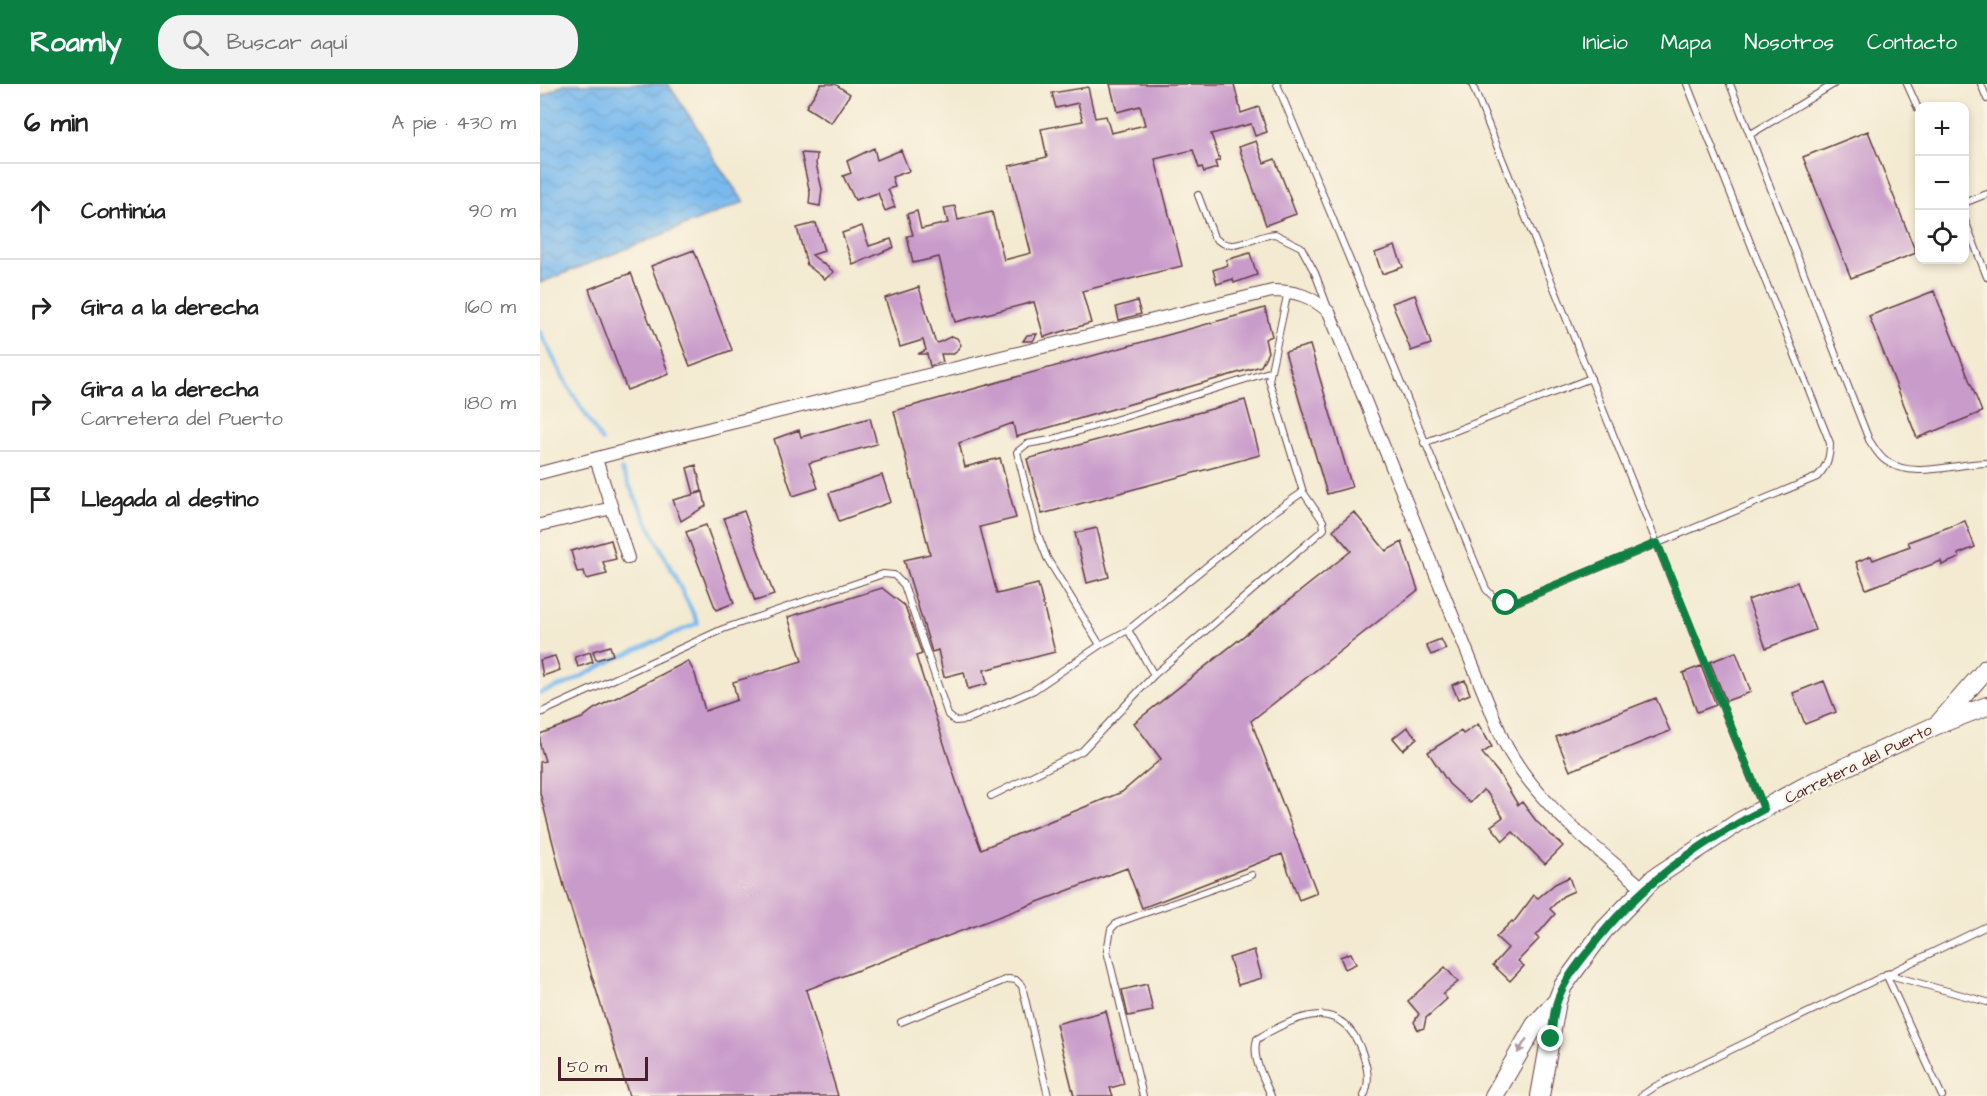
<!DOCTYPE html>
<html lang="es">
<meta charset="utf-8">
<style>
:root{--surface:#fff;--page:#f2f2f2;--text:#222;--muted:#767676;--line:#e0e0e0;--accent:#0b8043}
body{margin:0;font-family:"Architects Daughter",sans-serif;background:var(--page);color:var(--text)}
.controls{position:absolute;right:18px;top:18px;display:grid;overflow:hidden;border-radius:12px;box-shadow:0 3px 9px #0003}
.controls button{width:54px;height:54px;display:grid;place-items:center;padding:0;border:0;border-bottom:2px solid var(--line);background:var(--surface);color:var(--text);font:30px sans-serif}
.scale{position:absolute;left:18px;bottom:15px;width:90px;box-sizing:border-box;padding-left:6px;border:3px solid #4a1f2b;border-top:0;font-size:16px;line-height:21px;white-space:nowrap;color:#4a1f2b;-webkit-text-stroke:4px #fcf5e5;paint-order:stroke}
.stop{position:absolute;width:18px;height:18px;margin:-14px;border:4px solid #0b8043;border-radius:50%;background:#fff}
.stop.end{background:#0b8043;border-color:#fff;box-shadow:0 2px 6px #0008}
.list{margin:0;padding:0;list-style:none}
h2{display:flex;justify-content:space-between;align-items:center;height:78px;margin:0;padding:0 24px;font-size:26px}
h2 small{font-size:20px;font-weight:400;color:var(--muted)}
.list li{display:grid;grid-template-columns:39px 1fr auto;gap:18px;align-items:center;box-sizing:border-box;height:96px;padding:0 24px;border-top:2px solid var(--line)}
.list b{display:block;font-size:22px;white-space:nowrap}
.list p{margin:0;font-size:20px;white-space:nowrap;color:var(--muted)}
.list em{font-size:20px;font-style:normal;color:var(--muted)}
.icon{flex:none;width:33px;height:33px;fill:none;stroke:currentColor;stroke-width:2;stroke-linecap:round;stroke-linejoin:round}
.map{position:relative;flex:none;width:1447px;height:1012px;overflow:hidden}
header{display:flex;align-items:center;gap:36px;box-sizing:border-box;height:84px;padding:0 30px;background:var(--accent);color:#fff}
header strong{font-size:28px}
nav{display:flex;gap:33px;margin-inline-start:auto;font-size:21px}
.search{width:420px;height:54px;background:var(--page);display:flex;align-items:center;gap:15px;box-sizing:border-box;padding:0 21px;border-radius:24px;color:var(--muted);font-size:22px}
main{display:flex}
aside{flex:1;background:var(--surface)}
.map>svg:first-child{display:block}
.water{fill:url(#water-waves);stroke:#626c8c;stroke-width:1.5}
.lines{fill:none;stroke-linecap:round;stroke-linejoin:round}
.stream{stroke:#79baee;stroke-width:4}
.building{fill:#c99bcb}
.lane-casing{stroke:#633d44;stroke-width:8}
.street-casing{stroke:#633d44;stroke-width:14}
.secondary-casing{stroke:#633d44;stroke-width:20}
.lane{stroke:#fff;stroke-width:6}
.street{stroke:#fff;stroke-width:12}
.secondary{stroke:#fff;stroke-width:18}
.oneway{fill:#ae9aa0}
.route{stroke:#0b8043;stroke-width:8}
.labels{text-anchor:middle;stroke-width:4.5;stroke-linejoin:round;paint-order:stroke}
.street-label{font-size:16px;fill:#4a1f2b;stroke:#fcf5e5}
</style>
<header>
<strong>Roamly</strong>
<div class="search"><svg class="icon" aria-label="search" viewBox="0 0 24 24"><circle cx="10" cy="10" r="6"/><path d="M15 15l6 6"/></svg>Buscar aquí</div>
<nav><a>Inicio</a><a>Mapa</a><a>Nosotros</a><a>Contacto</a></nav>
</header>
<main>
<aside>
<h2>6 min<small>A pie · 430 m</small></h2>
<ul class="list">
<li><svg class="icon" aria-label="ahead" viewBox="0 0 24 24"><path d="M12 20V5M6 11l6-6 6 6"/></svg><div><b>Continúa</b></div><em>90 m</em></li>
<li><svg class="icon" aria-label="right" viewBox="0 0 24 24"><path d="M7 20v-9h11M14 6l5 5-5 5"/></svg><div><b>Gira a la derecha</b></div><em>160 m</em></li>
<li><svg class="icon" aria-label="right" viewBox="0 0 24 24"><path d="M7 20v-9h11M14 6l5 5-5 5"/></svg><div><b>Gira a la derecha</b><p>Carretera del Puerto</p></div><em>180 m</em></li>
<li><svg class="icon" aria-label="arrive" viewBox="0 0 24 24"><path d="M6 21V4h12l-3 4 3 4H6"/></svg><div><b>Llegada al destino</b></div></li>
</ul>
</aside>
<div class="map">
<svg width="1447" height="1012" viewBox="0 0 1447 1012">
<defs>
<pattern id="water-waves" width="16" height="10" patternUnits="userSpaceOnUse" patternTransform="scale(1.5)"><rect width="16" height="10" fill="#79baee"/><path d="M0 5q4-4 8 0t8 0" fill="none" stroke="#6a9fcc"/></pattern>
</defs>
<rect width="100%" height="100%" fill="#fcf5e5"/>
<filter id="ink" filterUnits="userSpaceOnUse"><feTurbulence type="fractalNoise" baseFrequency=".0167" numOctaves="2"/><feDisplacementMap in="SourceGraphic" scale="12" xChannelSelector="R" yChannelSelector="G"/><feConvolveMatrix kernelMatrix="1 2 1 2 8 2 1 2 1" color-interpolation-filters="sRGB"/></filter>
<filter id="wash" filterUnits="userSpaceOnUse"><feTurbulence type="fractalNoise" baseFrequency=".008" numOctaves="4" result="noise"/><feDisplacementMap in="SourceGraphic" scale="24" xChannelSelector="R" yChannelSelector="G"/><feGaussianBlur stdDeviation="1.35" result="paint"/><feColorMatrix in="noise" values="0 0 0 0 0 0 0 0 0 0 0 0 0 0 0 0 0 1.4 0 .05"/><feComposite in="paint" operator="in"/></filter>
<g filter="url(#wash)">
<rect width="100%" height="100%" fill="#f3ead1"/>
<path class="water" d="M24,0H128L160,48L174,75L204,118L0,199V14Z"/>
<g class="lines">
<path class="stream" d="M0,248L27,301L62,357
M0,609L27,600L71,577L158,539L81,385"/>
</g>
<g id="blocks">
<path class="building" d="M281,0H295L310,10L291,39L266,23Z
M570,0H694L701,29L719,23L727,48L715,52L711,40L671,50L680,76L675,78L677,84L664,88L662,83L659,84L653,66L615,75L642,182L542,207L551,239L504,253L494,218L415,238L399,173L373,179L367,152L373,151L367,130L377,127L381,145L408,139L404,124L415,122L418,136L452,128L464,176L491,169L469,82L507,73L501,45L543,37L538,19L516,24L512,9L548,3L555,34L566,32L571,49L605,41L600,22L577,28Z
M1328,47L1376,169L1311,194L1263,73Z
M716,57L724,79L735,75L756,130L726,141L699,63Z
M334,64L337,76L361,66L369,87L352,93L355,103L348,105L355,123L345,127L338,109L315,116L303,92L311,89L307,77Z
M261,69L277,70L276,80L282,105L280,122L269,120L270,109Z
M276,139L284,167L272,171L294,188L285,195L267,181L257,144Z
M322,142L329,162L351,155L354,163L313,181L302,149Z
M855,162L863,183L842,190L835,169Z
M154,166L192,266L150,282L111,182Z
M710,169L717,191L694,199L693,195L677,200L673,186L688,181L686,176Z
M91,189L129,290L87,306L49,205Z
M379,203L395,257L398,259L412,252L417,254L421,261L414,270H401L403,278L390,282L387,270H378L386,266L383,256L360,263L345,214Z
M1394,207L1442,328L1377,354L1329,232Z
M875,211L891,260L871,267L852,219Z
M597,217L601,230L579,236L576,223Z
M725,224L732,252L725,255L728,268L721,282L476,353L473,339L419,359L425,383L460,374L476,434L440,443L457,510L498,500L515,568L444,586L447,600L428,605L424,588L404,593L398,566L392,568L364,476L390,470L354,327Z
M497,250L493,257H483L487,251Z
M770,261L812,403L787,410L745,268Z
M705,316L720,371L502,430L487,375Z
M330,334L337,360L269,379L278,404L253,412L234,355L259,346L261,353Z
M156,381L162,407L154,410L147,384Z
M342,391L351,418L299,437L289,409Z
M163,408L166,422L141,437L133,416Z
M204,427L234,511L215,517L184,434Z
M814,428L846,467L862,458L878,506L711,637L777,809L759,816L742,770L602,824L587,784L266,906L298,1012H89L24,802L0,709V678L5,677L0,661V650L42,634L54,625L148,577L155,590L165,627L197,616L193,598L262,577L248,533L342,504L365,522L382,570L376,572L416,697L441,765L582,708L621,675L594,639L811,467L793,446Z
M1425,437L1435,463L1418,470L1419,474L1402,481L1401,477L1326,505L1316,478L1331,472L1333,476L1370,462L1368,458Z
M166,441L194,519L176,526L146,448Z
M557,444L569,493L547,499L535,449Z
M71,456L76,475L63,478L67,490L46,495L44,487L37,488L31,467Z
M1257,498L1275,546L1226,564L1208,516Z
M901,555L906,565L891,571L886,561Z
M70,562L73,571L56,576L53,567Z
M50,568L53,578L38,583L35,573Z
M1196,568L1211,608L1186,617L1170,578Z
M15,572L20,586L3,592L0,576Z
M1161,582L1176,621L1157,628L1143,589Z
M925,596L930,610L918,615L912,601Z
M1284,597L1296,628L1265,640L1253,609Z
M1116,614L1130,647L1030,687L1016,653Z
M938,640L952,663L942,669L960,691L978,721L982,718L997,738L1023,762L1005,780L973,748L963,757L951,742L963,733L948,710L943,706L930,719L909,700L888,668L921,647L923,650Z
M867,643L877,654L863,666L853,654Z
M1029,793L1034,807L1023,812L1010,825L1015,830L996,852L999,855L978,877L984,882L970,897L953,881L968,864L956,853L972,837L973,839L994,811L998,814L1015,800Z
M714,866L722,894L698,901L689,874Z
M811,869L816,880L805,885L800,873Z
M905,883L918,898L903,910L907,915L886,934L884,944L878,946L874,938L879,930L868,917Z
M607,900L613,927L588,932L582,906Z
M566,927L584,1000L570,1004L573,1012H534L516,940Z"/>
</g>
</g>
<g filter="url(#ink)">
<use href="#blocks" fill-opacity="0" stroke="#633d44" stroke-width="1.5"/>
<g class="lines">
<defs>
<path id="lane" d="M737,0L946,505C955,516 962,520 976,518L1277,393C1287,382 1290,374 1290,359L1147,0
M932,0L1223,723
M1190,0L1329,356C1334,363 1339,373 1346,377C1373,396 1417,379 1447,379
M1367,0L1380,29
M1441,0L1447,15
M1211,50L1294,0
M658,111L674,153C693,172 714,151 735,150L761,163L775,189L788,224
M1424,119L1447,110
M1424,134L1447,193
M884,359L1051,294
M588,546L614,591
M560,561L507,474L497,448L477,368L487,360L510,356L729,288
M0,629L183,545L343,490L354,491L364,501L408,631L415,637L426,636L494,606L560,561L588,546L731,430L763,408L729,296L748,207
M451,712L542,667L614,591L784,445L783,437L763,408
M1346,890L1402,1012
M1346,890L1447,918
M361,938L468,895L476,896L482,902L508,1012
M603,1012L567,867L571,845L577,839L712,791
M731,1012C724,994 711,974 717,955C757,931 801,911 822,968C827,982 831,997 824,1012
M1101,1012L1116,1002L1447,842"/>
<path id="street" d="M56,375L88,474
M0,389L179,342L732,207C756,207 771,212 789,228L963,656C995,719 1051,759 1104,805
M0,441L72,424"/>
<path id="secondary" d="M1399,639L1447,584
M954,1012L995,941L1017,917
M1000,1012L1017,917L1023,902L1064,846L1114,794L1199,738L1275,697L1397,641L1447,622"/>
</defs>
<use href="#lane" class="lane-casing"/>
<use href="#street" class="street-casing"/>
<use href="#secondary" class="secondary-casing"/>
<use href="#lane" class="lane"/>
<use href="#street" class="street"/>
<use href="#secondary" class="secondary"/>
</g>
<defs><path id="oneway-solid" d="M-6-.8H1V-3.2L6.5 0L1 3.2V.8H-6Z" transform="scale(1.5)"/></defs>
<use class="oneway" href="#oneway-solid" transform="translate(982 962) rotate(122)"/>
</g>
<g class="lines" filter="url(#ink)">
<path class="route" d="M966,519L975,518L1117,459L1224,725C1156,761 1097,803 1050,865C1037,881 1025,896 1018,915C1013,927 1013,942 1011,955"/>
</g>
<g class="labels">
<g class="street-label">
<text transform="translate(1318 679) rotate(-26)" y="6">Carretera del Puerto</text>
</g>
</g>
</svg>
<div class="controls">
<button>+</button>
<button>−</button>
<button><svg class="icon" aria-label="locate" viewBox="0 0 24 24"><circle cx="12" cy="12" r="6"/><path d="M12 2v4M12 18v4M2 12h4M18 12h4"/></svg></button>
</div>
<div class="scale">50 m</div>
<div class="stop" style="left:966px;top:519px"></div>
<div class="stop end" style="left:1011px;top:955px"></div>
</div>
</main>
